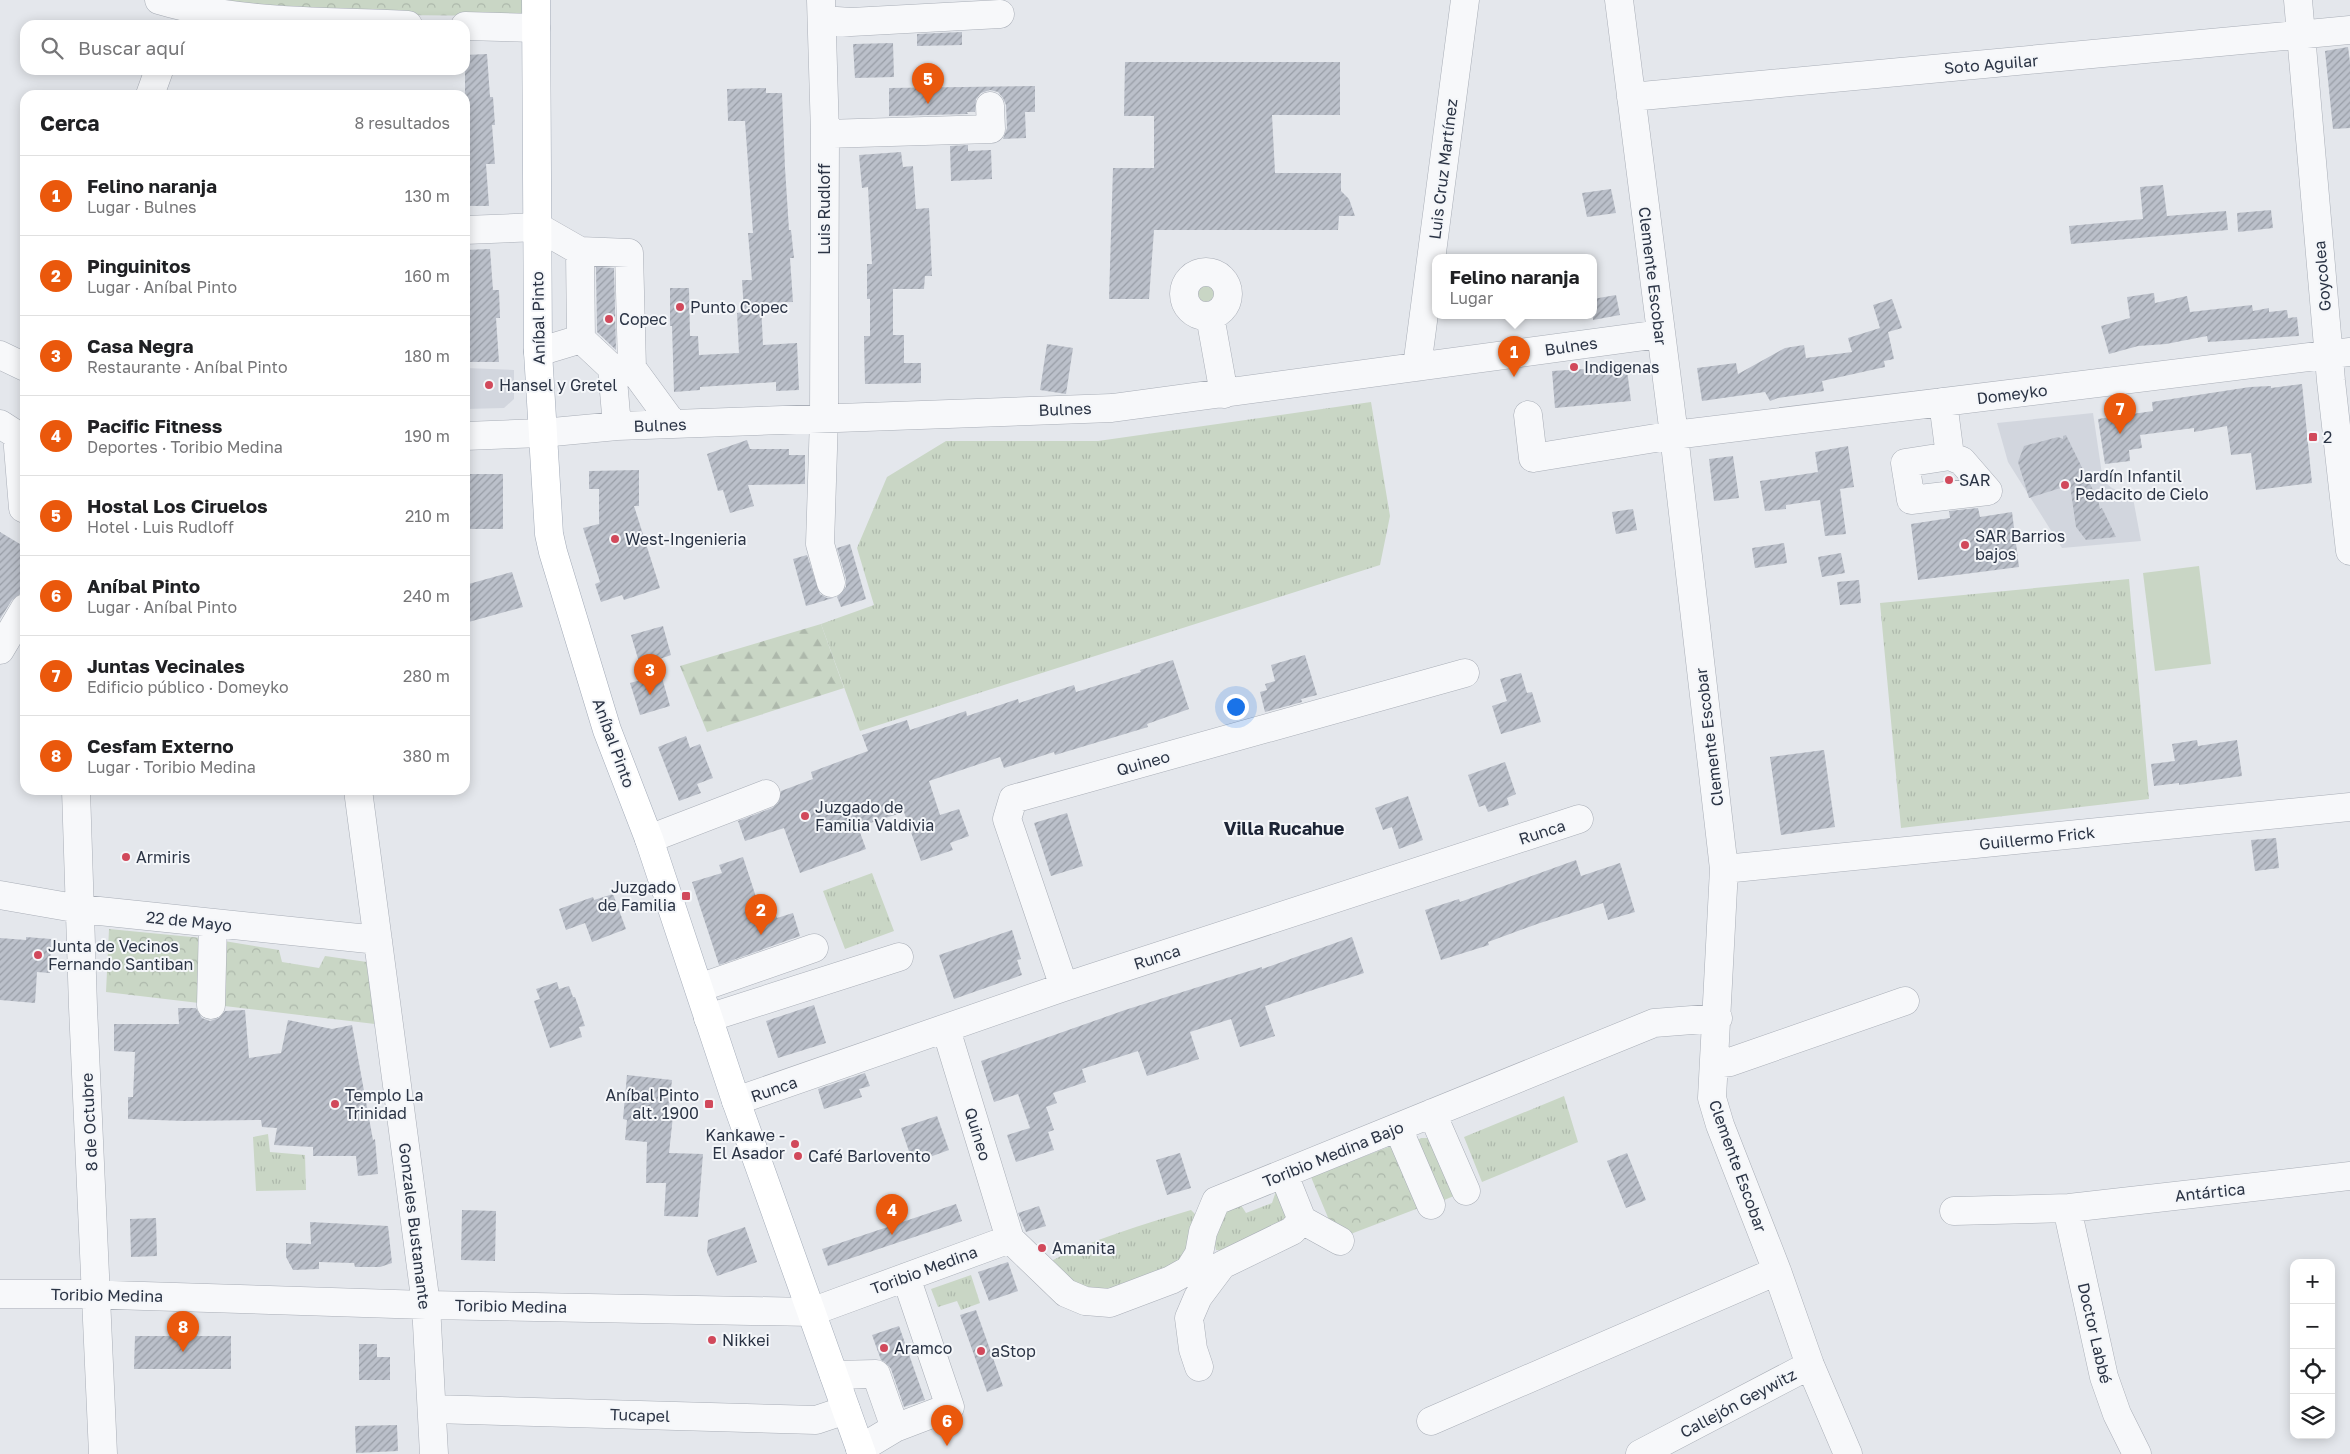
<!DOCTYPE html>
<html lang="es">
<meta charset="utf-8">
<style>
:root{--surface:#fff;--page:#f2f2f2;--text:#202124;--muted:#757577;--line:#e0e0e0;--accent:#ea580c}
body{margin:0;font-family:"Golos Text",sans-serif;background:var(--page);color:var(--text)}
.controls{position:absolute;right:15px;bottom:15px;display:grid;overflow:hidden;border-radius:10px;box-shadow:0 2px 12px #0003}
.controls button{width:45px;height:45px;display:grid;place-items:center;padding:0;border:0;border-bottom:1px solid var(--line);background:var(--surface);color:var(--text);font:25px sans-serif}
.you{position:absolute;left:1235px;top:706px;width:18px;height:18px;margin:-12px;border:4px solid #fff;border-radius:50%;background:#1a73e8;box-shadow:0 0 0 8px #1a73e833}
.badge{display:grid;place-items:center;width:32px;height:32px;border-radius:50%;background:var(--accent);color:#fff;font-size:16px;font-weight:700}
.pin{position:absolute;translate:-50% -41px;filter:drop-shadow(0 1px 2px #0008)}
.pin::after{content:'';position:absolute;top:26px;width:18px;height:15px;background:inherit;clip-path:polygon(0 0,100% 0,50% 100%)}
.popup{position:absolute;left:1432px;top:254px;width:165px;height:65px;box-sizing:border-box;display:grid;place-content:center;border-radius:10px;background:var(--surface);filter:drop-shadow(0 1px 4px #0005);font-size:16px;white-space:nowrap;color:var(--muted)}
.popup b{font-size:19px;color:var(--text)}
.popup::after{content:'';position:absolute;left:50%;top:100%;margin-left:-10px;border:10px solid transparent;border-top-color:var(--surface)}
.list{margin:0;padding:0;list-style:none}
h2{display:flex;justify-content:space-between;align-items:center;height:65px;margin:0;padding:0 20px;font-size:21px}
h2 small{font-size:16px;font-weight:400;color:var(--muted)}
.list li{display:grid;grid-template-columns:32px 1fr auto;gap:15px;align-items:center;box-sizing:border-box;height:80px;padding:0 20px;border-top:1px solid var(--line)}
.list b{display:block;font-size:19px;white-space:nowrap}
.list p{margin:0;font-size:16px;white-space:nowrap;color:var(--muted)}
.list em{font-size:16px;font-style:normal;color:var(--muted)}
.icon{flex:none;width:28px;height:28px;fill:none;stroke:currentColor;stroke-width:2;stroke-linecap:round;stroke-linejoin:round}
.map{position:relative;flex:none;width:2350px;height:1454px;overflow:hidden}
.search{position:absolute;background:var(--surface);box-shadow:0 2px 12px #0003;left:20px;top:20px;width:450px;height:55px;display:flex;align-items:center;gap:12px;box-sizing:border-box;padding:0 18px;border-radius:15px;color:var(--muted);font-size:19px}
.panel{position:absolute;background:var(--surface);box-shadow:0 2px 12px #0003;left:20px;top:90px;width:450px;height:705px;border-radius:15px}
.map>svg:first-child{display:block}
.built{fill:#d2d6de}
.grass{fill:url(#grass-tufts)}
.forest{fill:url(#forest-firs)}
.park{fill:url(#park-crowns)}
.pitch{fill:#c9d6c5}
.building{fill:url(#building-hatch)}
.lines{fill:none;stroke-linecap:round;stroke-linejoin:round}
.minor-casing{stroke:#a9aeb7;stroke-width:29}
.major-casing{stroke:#a3abb8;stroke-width:29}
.minor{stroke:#f7f8fa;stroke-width:28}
.major{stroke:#fff;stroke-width:28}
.poi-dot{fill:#d1495b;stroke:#f4f6f9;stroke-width:2}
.labels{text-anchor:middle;stroke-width:4;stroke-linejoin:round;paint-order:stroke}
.street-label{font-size:16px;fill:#2b3445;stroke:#f4f6f9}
.poi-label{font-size:16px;fill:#2b3445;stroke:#f4f6f9;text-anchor:start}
.neighbourhood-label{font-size:18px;font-weight:bold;fill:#1d2536;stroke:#f4f6f9}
</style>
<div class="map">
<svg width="2350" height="1454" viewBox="0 0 2350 1454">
<defs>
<pattern id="grass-tufts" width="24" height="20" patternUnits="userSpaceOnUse" patternTransform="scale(1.25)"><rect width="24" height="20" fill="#c9d6c5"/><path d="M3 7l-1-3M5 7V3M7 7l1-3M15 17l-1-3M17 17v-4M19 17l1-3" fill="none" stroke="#adb8ab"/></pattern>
<pattern id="forest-firs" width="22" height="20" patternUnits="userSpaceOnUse" patternTransform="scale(1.25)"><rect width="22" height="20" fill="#c9d6c5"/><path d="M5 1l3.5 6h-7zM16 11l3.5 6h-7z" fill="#adb8ab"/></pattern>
<pattern id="park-crowns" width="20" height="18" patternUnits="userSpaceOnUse" patternTransform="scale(1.25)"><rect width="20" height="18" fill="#c9d6c5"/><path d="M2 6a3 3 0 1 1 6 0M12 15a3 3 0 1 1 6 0" fill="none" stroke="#adb8ab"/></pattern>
<pattern id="building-hatch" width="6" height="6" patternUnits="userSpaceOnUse" patternTransform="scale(1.25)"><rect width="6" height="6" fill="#bbc0ca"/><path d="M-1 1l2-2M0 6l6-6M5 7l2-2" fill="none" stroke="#989da6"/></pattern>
</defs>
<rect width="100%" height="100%" fill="#e4e7ec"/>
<path class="built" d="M465,368L514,370V399L504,408L465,409Z
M2093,413L2103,481L2112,488L2133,498L2141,541L2062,548L2008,462L1997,423Z"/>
<path class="grass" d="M1192 293a13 13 0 1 1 26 0a13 13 0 1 1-26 0Z
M1371,402L1390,516L1380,565L860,731L821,624L874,605L857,548L887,477L946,441H1098Z
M2129,579L2149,799L1901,828L1880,603Z
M872,873L894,931L845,949L823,891Z
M1564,1096L1578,1142L1482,1182L1464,1137Z
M268,1134L270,1152L305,1155L306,1190L256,1191L253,1137Z
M1421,1138H1432L1461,1193L1437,1203L1412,1144Z
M1277,1188L1284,1201L1286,1220L1236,1252L1216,1250C1209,1222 1217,1217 1239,1202L1246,1213L1272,1203Z
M1191,1210L1199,1218L1181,1265L1126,1291L1087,1293L1049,1262C1095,1238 1142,1225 1191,1210Z
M971,1275L980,1303L961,1310L957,1301L938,1307L931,1289Z"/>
<path class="forest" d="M821,624L844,688L707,732L680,666Z"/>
<path class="park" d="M222,0H524V16L391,15L224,7Z
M109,929L212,939L279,950L282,962L319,968L325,956L367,962L375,1024L106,992Z
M1396,1144L1424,1206L1348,1235L1332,1227L1311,1177Z"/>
<path class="pitch" d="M2199,566L2211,664L2155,671L2143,573Z"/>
<path class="building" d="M962,32V45L917,46V34Z
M893,43L894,77L855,78L853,44Z
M2348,47L2350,62V128L2333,129L2325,51Z
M487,54L490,97H493L495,125H492L495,164H486L489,206H465V55Z
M1125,62H1340V115H1272L1275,173H1341V191L1349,199L1355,216H1339L1338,230H1154L1149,299H1109L1113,168H1154V116H1124Z
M1035,86V112H1025L1026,138L1003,139L1007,128L1006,105L1003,98L998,92L990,90L981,93L976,99L975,112H967L968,114L889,116V88Z
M766,88V93H782L785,168L789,230H791L794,258H790L793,302L761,303L763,345L797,343L799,390L776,391V382L700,387V390L674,392L672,326H670V288H689L690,336H698L699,355L739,353L737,313L744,312L742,280H752L748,233H753L745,121H728L727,89Z
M968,145V151L991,150L992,179L951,181L950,146Z
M901,152L903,167L913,166L916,209L929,208L932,276H925L924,289H893V335H904V363H921V383L865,384L864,336H870V299H867V264H872L868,187L862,188L859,155Z
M2163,185L2167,216L2226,211L2228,230L2071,244L2069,226L2143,219L2140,187Z
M1611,189L1616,213L1587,217L1582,193Z
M2271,210L2273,228L2238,232L2237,213Z
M490,249L493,290H499L500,318H496L499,362H465V336L467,335L465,250Z
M596,267L614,268L616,350L597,332Z
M2154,293L2155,303L2187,296L2190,312L2252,305L2253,311L2269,308V312L2287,310L2288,318L2297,317L2299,336L2208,342L2207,336L2166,344L2138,346L2109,354L2101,326L2130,318L2127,297Z
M1616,295L1620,315L1593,320V299Z
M1892,299L1902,328L1888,332L1894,359L1884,361L1885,367L1822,381L1824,391L1778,398L1770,401L1765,392L1702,401L1697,368L1736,363L1738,374L1785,348L1804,345L1806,358L1852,352L1848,338L1880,328L1873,305Z
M1047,344L1073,348L1066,394L1040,390Z
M1619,367L1620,371L1627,370L1631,401L1555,408L1552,371Z
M2302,384L2312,483L2256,490L2251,453L2231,455L2227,426L2194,432V428L2140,435L2142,448L2129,450L2130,461L2105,464L2098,419L2153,411L2152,402L2250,387L2271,386V388Z
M2066,435L2098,500L2100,509L2102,508L2116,537L2086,540L2076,527L2070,485L2029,498L2018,462L2024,446L2058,437L2063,439V436Z
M747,440L750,449H789V455H805V484L748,485L754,506L730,513L723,490L718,491L707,454Z
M1848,446L1854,487L1840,489L1846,534L1825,536L1820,500L1786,505V509L1765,511L1760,481L1818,472L1815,452Z
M1733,456L1739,498L1714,501L1709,459Z
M639,470V506H634L660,588L624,600L622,595L601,602L595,584L600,582L583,528L599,524V489H589V471Z
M465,474H503V529H465Z
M1978,508L1980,517L2012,512L2019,567L1918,580L1911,524L1950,518L1949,511Z
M1633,509L1637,530L1616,534L1612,512Z
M0,532L25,547V584L20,594L12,600L0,619Z
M1784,543L1787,563L1755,568L1752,548Z
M850,544L866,599L841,607L837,597L846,587V579L837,548Z
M1841,553L1845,573L1822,577L1818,557Z
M807,555L820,594L827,598H833L806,606L793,559Z
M512,572L523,607L465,623V585Z
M1859,580L1861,603L1840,605L1837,582Z
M663,626L671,655L657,660L670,706L640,715L630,683L644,679L631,635Z
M1305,655L1317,695L1301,699L1302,702L1265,712L1260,692L1267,690L1265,684L1275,681L1271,665Z
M1173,660L1189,709L1147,724L1148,727L1055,755L1054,752L1004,768L1000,757L929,781L940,815L959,809L969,836L950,843L953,850L921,861L904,812L858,827L866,849L800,873L784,828L745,841L738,821L772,808L778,803L781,791L813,779L811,772L868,751L862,735L907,720L910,730L966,711L967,716L1018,699L1019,703L1074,685L1076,692L1141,672L1140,670Z
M1521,673L1527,693L1532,692L1541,722L1501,734L1492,706L1507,701L1500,679Z
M686,736L690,748L700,744L713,778L697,784L701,793L679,801L658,747Z
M2197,740L2198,746L2237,740L2242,776L2179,785V783L2154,786L2151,764L2175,761L2172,744Z
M1824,750L1835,827L1781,835L1770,757Z
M1505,762L1516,794L1507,798L1509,805L1488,812L1485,805L1479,807L1468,775Z
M1408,796L1423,840L1399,849L1392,827L1383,830L1375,808Z
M1067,813L1083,866L1051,876L1034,823Z
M2276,838L2279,868L2255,871L2251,840Z
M743,857L758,903L770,899L777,918L793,913L800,936L719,965L692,882L722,873L719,865Z
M1576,860L1581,876L1620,863L1635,912L1608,920L1603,903L1540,923L1488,942L1489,945L1441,960L1425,910L1459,899L1460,902Z
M613,894L626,929L592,942L585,923L566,930L559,909L593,897L594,900Z
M1012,930L1021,959L1017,960L1022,975L954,999L939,955Z
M26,937L51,939L50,973L37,972L35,1003L0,1000V938L26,940Z
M1352,937L1364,973L1265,1006L1275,1036L1240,1047L1231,1019L1190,1032L1199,1059L1147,1076L1138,1051L1082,1069L1086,1082L1053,1093L1057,1103L1046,1107L1054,1130L1048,1132L1054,1150L1016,1162L1007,1135L1030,1128L1018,1094L994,1102L981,1061L1125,1010L1262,967V969Z
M557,982L559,989L569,986L573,997H575L585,1026L579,1027L582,1037L550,1048L534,1001L540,999L536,989Z
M814,1005L826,1043L778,1058L766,1021Z
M178,1008H196L202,1018L210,1021L219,1018L225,1011L245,1010L249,1058L281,1053L288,1020L332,1029L352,1025L373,1140L375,1139L378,1174L358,1176L356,1156H313V1147L274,1145L277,1128L262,1127L261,1120L185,1121L128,1119V1097H133L135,1052L114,1051V1024H179Z
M865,1073L870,1086L859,1089L862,1097L824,1109L818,1089Z
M627,1075L672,1080L668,1115L673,1116L669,1153L703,1154L698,1217L664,1216L666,1183H646L647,1142L625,1140L627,1120L623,1119Z
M937,1116L949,1150L913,1163L901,1128Z
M1180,1153L1191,1188L1167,1195L1156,1160Z
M1627,1153L1646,1200L1626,1208L1607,1161Z
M956,1204L962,1221L828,1266L822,1249Z
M1039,1206L1046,1226L1026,1232L1018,1213Z
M462,1210L496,1211L495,1261L461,1260Z
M156,1218L157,1256L131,1257L130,1219Z
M310,1222L388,1226L392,1263L380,1267H355L354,1263L319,1262V1269L293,1270L286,1257V1243L311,1244Z
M745,1227L757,1262L717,1276L707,1252L708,1240Z
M1008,1262L1018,1291L989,1301L978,1272Z
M976,1310L1003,1386L987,1392L960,1315Z
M899,1326L925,1400L904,1407L891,1369L885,1362L881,1360L872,1335Z
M135,1336H231V1369H134Z
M359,1344H377V1357H390V1380H359Z
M397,1425L398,1451L356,1453L355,1426Z"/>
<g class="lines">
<defs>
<path id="minor" d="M159,0C240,24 325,21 408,25
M821,0L825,134L824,418L820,544L831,583
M1619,0L1674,435L1724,869L1712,1098L1720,1125L1777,1271L1810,1365L1848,1454
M2298,0L2331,381L2350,551
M822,20L851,22L1000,14
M465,26L536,28
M150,95L159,70
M1631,97L2350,30
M825,134L991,129L990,106
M465,230L538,227L580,251L581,339L538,352
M580,251L629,253L632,368L673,424
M1184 294a22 22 0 1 1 44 0a22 22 0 1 1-44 0Z
M1210,316L1224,394
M581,339L612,368L617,426
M0,355L25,367
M1417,367L1465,0
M1943,402L1950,456L1962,461L1988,491L1911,500L1905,463L1950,456
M1528,415L1533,458L1674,435L2350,352
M0,424L17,435L23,508L25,509
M465,436L542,433L617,426L1112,408L1660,334
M0,650L25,608
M76,790L83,1007L103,1454
M358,790L426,1305L434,1454
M649,839L766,794
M1724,869L2350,807
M0,895L80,909L378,940
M1064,987L1007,819L1013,799L1465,673
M699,988L814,948
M211,1005L213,923
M708,1018L899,957
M946,1029L1010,1239L1066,1293L1085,1301L1110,1303L1171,1280L1189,1270L1199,1254L1203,1232L1216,1201L1654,1023L1718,1018
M1714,1064L1730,1062L1905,1001
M736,1101L1064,987L1579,819
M1432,1113L1466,1191
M1398,1128L1431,1205
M2069,1208L2070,1222L2104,1377L2117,1414L2137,1454
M1954,1211L2069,1208L2350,1176
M1302,1220L1340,1241
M0,1294H80L426,1305L811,1312L1010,1239
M1199,1367L1193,1349L1189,1318L1198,1297L1222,1265L1292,1231L1302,1220L1284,1175
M834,1375L876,1374L895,1428L860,1449
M433,1409L816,1420L846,1410
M1431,1421L1777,1271
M895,1428L950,1407L906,1277
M1640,1454L1810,1365"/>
<path id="major" d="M536,0L538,352L549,534L553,552L607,730L649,839L736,1101L862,1454"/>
</defs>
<use href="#minor" class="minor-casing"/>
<use href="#major" class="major-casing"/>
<use href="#minor" class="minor"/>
<use href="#major" class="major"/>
</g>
<g class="poi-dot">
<circle cx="680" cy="307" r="5"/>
<circle cx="609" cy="319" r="5"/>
<circle cx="1574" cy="367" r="5"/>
<circle cx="489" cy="385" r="5"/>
<rect x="2308" y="432" width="10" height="10" rx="2.5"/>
<circle cx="1949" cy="480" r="5"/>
<circle cx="2065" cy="485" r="5"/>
<circle cx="615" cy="539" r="5"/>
<circle cx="1965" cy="545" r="5"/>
<circle cx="805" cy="816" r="5"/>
<circle cx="126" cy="857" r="5"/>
<rect x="681" y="891" width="10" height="10" rx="2.5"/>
<circle cx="38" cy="955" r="5"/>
<circle cx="335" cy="1104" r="5"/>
<rect x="704" y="1099" width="10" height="10" rx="2.5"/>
<circle cx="795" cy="1144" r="5"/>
<circle cx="798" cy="1156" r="5"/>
<circle cx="1042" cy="1248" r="5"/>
<circle cx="712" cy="1340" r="5"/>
<circle cx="884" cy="1348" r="5"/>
<circle cx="981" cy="1351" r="5"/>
</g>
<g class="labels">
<g class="street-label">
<text transform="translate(1991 64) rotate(-5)" y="6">Soto Aguilar</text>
<text transform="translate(1443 169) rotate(-83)" y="6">Luis Cruz Martínez</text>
<text transform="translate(824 209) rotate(-90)" y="6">Luis Rudloff</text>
<text transform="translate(1653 276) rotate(83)" y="6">Clemente Escobar</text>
<text transform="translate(2322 276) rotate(-95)" y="6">Goycolea</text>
<text transform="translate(538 318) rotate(-91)" y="6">Aníbal Pinto</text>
<text transform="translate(1571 346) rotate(-8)" y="6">Bulnes</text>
<text transform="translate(2012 394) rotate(-7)" y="6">Domeyko</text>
<text transform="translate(1065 409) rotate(-2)" y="6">Bulnes</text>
<text transform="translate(660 425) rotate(-2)" y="6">Bulnes</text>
<text transform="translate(1709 737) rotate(-97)" y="6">Clemente Escobar</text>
<text transform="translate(614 743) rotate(70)" y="6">Aníbal Pinto</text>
<text transform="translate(1143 763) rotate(-16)" y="6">Quineo</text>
<text transform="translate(1542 832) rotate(-18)" y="6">Runca</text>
<text transform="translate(2037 838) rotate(-6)" y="6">Guillermo Frick</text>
<text transform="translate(189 921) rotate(6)" y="6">22 de Mayo</text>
<text transform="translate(1157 957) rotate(-18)" y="6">Runca</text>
<text transform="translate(774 1089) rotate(-19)" y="6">Runca</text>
<text transform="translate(89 1122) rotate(-93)" y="6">8 de Octubre</text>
<text transform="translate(978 1134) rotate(73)" y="6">Quineo</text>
<text transform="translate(1333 1154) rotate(-22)" y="6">Toribio Medina Bajo</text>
<text transform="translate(1738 1166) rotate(70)" y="6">Clemente Escobar</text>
<text transform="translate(2210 1192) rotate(-6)" y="6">Antártica</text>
<text transform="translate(415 1226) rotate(83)" y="6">Gonzales Bustamante</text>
<text transform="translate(924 1270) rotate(-20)" y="6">Toribio Medina</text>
<text transform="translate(107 1295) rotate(1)" y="6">Toribio Medina</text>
<text transform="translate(511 1306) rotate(1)" y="6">Toribio Medina</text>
<text transform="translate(2095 1333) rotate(77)" y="6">Doctor Labbé</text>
<text transform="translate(1738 1403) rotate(-28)" y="6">Callejón Geywitz</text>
<text transform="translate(640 1415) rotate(2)" y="6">Tucapel</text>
</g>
<g class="poi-label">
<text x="690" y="313">Punto Copec</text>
<text x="619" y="325">Copec</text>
<text x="1584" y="373">Indigenas</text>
<text x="499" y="391">Hansel y Gretel</text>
<text x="2323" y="443">2</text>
<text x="2075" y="482">Jardín Infantil<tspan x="2075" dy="18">Pedacito de Cielo</tspan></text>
<text x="1959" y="486">SAR</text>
<text x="1975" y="542">SAR Barrios<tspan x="1975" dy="18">bajos</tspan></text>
<text x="625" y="545">West-Ingenieria</text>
<text x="815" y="813">Juzgado de<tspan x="815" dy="18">Familia Valdivia</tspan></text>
<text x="136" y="863">Armiris</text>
<text x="676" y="893" text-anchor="end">Juzgado<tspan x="676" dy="18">de Familia</tspan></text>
<text x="48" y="952">Junta de Vecinos<tspan x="48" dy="18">Fernando Santiban</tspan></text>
<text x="345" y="1101">Templo La<tspan x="345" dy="18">Trinidad</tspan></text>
<text x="699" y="1101" text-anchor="end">Aníbal Pinto<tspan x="699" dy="18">alt. 1900</tspan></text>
<text x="785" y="1141" text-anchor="end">Kankawe -<tspan x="785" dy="18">El Asador</tspan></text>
<text x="808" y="1162">Café Barlovento</text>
<text x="1052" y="1254">Amanita</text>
<text x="722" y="1346">Nikkei</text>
<text x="894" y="1354">Aramco</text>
<text x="991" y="1357">aStop</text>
</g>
<g class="neighbourhood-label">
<text x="1284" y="835">Villa Rucahue</text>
</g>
</g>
</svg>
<div class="controls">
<button>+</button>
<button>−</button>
<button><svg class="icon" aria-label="locate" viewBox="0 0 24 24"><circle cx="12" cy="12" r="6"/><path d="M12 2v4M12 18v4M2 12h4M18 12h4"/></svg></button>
<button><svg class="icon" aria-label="layers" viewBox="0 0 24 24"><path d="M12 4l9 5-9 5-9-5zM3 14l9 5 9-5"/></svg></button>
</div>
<div class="you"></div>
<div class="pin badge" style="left:1514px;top:377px">1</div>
<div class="popup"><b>Felino naranja</b>Lugar</div>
<div class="pin badge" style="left:761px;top:935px">2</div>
<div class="pin badge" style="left:650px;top:695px">3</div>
<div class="pin badge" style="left:892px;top:1235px">4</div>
<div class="pin badge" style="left:928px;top:104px">5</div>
<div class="pin badge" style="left:947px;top:1446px">6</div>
<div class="pin badge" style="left:2120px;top:434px">7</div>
<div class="pin badge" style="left:183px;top:1352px">8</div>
<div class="search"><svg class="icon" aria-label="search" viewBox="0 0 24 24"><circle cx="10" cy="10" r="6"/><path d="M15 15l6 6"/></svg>Buscar aquí</div>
<section class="panel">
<h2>Cerca<small>8 resultados</small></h2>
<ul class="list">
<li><span class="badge">1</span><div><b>Felino naranja</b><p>Lugar · Bulnes</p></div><em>130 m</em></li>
<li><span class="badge">2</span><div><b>Pinguinitos</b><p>Lugar · Aníbal Pinto</p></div><em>160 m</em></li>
<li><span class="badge">3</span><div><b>Casa Negra</b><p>Restaurante · Aníbal Pinto</p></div><em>180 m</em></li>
<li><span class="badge">4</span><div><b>Pacific Fitness</b><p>Deportes · Toribio Medina</p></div><em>190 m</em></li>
<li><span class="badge">5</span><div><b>Hostal Los Ciruelos</b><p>Hotel · Luis Rudloff</p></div><em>210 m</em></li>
<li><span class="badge">6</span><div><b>Aníbal Pinto</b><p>Lugar · Aníbal Pinto</p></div><em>240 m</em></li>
<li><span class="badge">7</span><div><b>Juntas Vecinales</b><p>Edificio público · Domeyko</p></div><em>280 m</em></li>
<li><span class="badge">8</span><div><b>Cesfam Externo</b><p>Lugar · Toribio Medina</p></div><em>380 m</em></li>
</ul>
</section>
</div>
